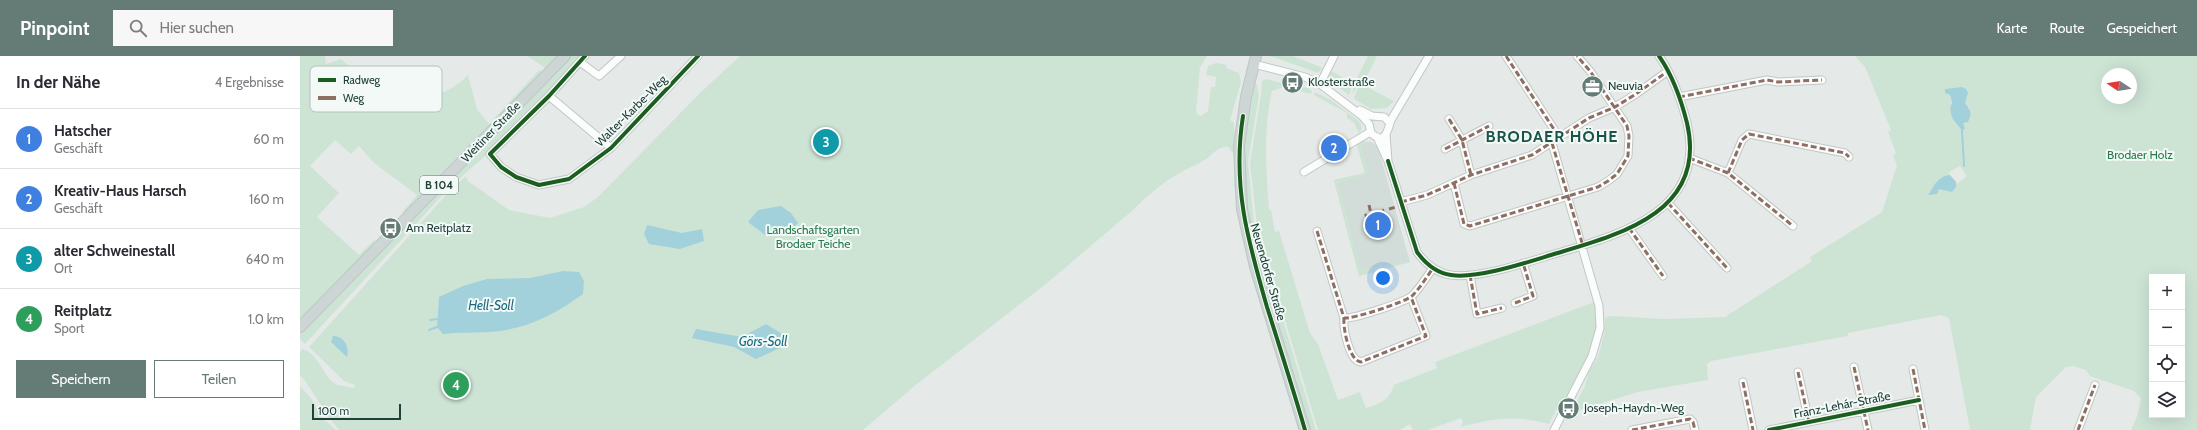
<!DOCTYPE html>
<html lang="de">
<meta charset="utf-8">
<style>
:root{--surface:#fff;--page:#f7f7f7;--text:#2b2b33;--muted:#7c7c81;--line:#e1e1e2;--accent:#657c76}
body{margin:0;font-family:Cabin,sans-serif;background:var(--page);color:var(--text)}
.controls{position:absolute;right:12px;bottom:12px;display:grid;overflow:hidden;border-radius:0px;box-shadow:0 4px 16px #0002}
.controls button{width:36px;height:36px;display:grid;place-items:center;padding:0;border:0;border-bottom:1px solid var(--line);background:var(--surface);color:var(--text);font:20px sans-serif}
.compass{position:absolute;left:1801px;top:12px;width:36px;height:36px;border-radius:50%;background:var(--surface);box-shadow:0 4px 16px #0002;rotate:282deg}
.scale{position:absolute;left:12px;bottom:10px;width:89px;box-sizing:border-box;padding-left:4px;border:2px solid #204039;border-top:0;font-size:11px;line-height:14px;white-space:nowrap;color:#204039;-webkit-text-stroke:3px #f2f9f6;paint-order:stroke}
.you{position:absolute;left:1083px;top:222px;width:14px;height:14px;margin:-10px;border:3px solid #fff;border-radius:50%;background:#1a73e8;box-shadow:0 0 0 6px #1a73e833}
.badge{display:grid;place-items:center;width:26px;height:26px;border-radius:50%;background:var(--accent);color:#fff;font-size:13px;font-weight:700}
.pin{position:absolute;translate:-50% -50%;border:2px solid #fff;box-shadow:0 1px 4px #0006}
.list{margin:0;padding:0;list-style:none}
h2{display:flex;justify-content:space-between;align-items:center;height:52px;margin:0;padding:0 16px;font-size:17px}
h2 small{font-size:13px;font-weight:400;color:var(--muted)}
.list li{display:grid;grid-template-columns:26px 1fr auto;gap:12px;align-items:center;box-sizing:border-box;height:60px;padding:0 16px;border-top:1px solid var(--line)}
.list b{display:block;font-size:15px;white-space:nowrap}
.list p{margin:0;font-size:13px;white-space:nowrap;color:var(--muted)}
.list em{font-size:13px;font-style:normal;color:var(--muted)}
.actions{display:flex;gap:8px;padding:12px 16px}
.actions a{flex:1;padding:9px 0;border:1px solid var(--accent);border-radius:0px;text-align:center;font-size:14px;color:var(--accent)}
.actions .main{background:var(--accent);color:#fff}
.icon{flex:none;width:22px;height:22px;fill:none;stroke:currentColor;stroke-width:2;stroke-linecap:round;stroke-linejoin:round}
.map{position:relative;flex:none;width:1897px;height:374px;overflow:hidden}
header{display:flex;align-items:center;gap:24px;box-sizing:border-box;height:56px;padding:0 20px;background:var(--accent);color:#fff}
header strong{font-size:19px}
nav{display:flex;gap:22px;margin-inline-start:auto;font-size:14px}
.search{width:280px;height:36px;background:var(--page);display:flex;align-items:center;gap:10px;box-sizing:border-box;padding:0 14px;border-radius:0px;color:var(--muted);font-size:15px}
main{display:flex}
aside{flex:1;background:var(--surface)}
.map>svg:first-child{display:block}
.built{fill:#d2dcd8}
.green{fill:#cde4d5;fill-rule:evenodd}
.water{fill:#a2d1db}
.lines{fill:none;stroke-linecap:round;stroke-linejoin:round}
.stream{stroke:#a2d1db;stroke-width:2}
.minor-casing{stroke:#c2c7c5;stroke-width:9}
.primary-casing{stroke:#bcc7c4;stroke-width:12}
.minor{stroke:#fbfcfc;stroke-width:7}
.primary{stroke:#cdd6d4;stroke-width:10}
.quiet{stroke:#8d6e63;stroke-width:3;stroke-dasharray:6 3;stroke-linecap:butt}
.cycleway-casing{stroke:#f2f9f6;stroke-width:6}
.cycleway{stroke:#1b5e20;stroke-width:4}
.labels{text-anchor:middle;stroke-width:4;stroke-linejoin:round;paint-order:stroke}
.shield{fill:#f2f9f6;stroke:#5f7872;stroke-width:1}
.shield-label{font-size:11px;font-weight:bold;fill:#204039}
.poi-label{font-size:12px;fill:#204039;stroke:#f2f9f6;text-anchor:start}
.street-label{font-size:12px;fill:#204039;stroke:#f2f9f6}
.park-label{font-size:12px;fill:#277a4b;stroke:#f2f9f6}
.water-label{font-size:13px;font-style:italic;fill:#156980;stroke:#f2f9f6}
.district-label{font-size:16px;font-weight:bold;letter-spacing:1px;fill:#1a5348;stroke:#f2f9f6}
.key{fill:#f2f9f6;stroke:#b3c2bd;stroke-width:1}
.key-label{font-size:11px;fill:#204039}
</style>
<header>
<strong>Pinpoint</strong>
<div class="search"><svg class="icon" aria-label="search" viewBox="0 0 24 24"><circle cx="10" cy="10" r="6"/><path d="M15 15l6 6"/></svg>Hier suchen</div>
<nav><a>Karte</a><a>Route</a><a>Gespeichert</a></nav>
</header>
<main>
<aside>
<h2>In der Nähe<small>4 Ergebnisse</small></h2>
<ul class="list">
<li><span class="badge" style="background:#3f7fe0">1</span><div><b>Hatscher</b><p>Geschäft</p></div><em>60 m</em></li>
<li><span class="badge" style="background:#3f7fe0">2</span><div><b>Kreativ-Haus Harsch</b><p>Geschäft</p></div><em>160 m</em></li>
<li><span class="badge" style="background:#0f9aa8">3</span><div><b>alter Schweinestall</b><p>Ort</p></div><em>640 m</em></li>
<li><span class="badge" style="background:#2e9e5b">4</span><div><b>Reitplatz</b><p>Sport</p></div><em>1.0 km</em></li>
</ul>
<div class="actions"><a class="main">Speichern</a><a>Teilen</a></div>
</aside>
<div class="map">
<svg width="1897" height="374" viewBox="0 0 1897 374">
<rect width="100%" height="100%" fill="#e5eae8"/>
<path class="built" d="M1063,85L1071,86L1078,91L1110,206L1059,220L1034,124L1065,117L1057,89Z"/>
<path class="green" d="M0,0H25L26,8L41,3L67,27L88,20H100C124,46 143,43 168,19L177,53L189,68L240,13L241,18L105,157L102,156L117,139L74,107L59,90L51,98L35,84L10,110L39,137L17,161L59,199L75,183L74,189L0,266Z
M227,0H259L247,13Z
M269,0H283L194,92L151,130L147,126Z
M440,0H907L900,11L896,57L901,60L908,55L911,31H915L916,21L906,19L908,10L916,7L927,9L926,12L939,17L941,26L930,64L934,67L936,128L1003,374H998L941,177L934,129V98L928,91C919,89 912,99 905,104C897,109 888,112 880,117C863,126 847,140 833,154L746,228L617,328L563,374H39L30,363L4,323L0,320V295L3,293C20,298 23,323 38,329C43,330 49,331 54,332L55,329L44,325L9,291L147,138L166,120L168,125L209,154L250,162L284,151L298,141L401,36Z
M970,0H993L1023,12L1018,17Z
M1068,0H1077L1063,29L1094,45L1087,52L1071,53L1054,43L1059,27L1052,39L1054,28Z
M1555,0H1897V374H1831L1838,358L1841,342L1834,335L1790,320L1786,314L1773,310L1766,311L1736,341L1730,374H1670L1649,262L1641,259L1548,277V280L1411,305L1407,308L1408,324L1338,336L1271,357L1285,330L1289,315L1298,301L1304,278L1305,262L1311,260L1364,263L1425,261L1512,205L1510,201L1582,156L1597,109L1593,100L1596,97L1588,76L1591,74L1565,11ZM1807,18H1831V42H1807ZM1650,39L1665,47L1670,52L1660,73L1654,66ZM1660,110L1667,120L1657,128L1656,126V131L1639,133L1634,137C1634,125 1638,120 1650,119L1649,116ZM1852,221H1882V359H1852Z
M1031,15L1049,25L1051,33L1049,39L1030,25L1029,21Z
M966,23L989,29V31L994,32V30L1008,32L1012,35L1011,38L984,31L972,35C963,74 966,114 969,154H971L975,176L979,175L1010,277L1018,288L1038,344L1060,336L1066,352C1081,347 1089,344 1094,329L1137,312L1135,306L1294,246C1308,275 1277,321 1264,347L1260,346L1249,368C1211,359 1198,362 1160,371L1163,366L1161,362L1128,374H1113L1110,368L1100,374H1018L957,171L950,107L961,39L962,25Z
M955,28L957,29L959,39L948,106L954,168L1016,374H1009L948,168L942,109L945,73Z
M1015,36L1031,44L1059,65C1062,69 1063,73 1059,77L1054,67L1047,62V57L1014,39Z
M1065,85L1066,88L1061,89L1069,118L1038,127L1061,214L1107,205V200L1110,206L1059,220L1034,124L1065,117L1057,89Z
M147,128L150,131L5,288L0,283V276Z
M0,330L11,342L22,361L36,374H0Z"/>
<path class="water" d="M1662,31L1666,33L1668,37L1665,47C1671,54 1672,58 1668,66L1663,67L1665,73L1662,74C1655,68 1647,57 1652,47L1650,39L1645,37V33Z
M1650,119L1656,126V131L1652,136L1639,133L1637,138L1628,139C1635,129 1637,120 1650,119Z
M481,150L491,157L498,167L488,177L465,179L448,166L458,154Z
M347,169L382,177L402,173L404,185L380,193L349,188L344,178Z
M263,215L279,216L284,225L283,238C254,259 227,273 190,276C174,277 159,276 143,278L137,271L139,241L163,230L187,223L230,222Z
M466,268L482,278L480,292L456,303L434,291L392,282L396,273L442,281Z
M33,280C44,280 50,291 47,301L31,286Z"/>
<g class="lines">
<path class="stream" d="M1662,74L1664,110
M130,264L137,263
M129,274L137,271"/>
<defs>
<path id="minor" d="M285,0L249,40L190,98L201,111L216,121L239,129L269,123L311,92L398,0
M1206,0L1259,81
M280,6L299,20L321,0
M954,8L1005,21L1020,28L1062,60L1069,68L1071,77C1086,91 1088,72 1091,64L1129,0
M1020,28L1034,0
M249,40L311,92
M1379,41L1467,24L1478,26L1522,24
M1060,54L1072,60L1084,61L1090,67
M1149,63L1162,84L1171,119
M1077,81L1088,105L1086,79
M1252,87L1299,250L1300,272L1292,300L1254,374
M1145,93L1189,70
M1389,102L1428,117L1493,170
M1088,105L1117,196C1125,207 1136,217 1151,219C1177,223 1225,207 1251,199C1318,179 1408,157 1387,67C1381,43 1373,20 1359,0
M1004,116L1070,76
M1428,117L1442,84L1449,78L1545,97L1549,101
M1154,127L1164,168L1170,170L1298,131L1308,125L1317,118L1328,100L1329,80L1327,70L1290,15L1277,0
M1101,146L1127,139L1171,119L1232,99L1289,62L1315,51L1336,38L1368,15
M1368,147L1427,212
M1329,172L1363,220
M1017,175L1044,262C1054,263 1105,246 1112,240C1120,232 1126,222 1133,212
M1170,219L1177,258L1202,252
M1215,247L1233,240L1223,207
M1044,262C1043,272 1049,305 1061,306L1126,280L1111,241
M1554,311L1568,374
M1613,313L1625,374
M1498,316L1509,366
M1443,326L1453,374
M1332,374L1390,363L1393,366L1395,374
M1469,374L1619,344
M1778,374L1795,329"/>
<path id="primary" d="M956,0L946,41L939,90L942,153L955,211L1005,374
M0,271L265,0"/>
</defs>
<use href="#minor" class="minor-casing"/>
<use href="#primary" class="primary-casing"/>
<use href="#minor" class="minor"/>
<use href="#primary" class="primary"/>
<path class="quiet" d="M1206,0L1259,81
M1379,41L1467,24L1478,26L1522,24
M1149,63L1162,84L1171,119
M1252,87L1283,190
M1145,93L1189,70
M1389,102L1428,117L1493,170
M1428,117L1442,84L1449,78L1545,97L1549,101
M1154,127L1164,168L1170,170L1298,131L1308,125L1317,118L1328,100L1329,80L1327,70L1290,15L1277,0
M1101,146L1127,139L1171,119L1232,99L1289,62L1315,51L1336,38L1368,15
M1368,147L1427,212
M1069,149L1071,158
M1089,153L1096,151
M1068,164L1066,159L1079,156
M1075,166L1081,163L1079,156L1084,154
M1329,172L1363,220
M1017,175L1044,262C1054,263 1105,246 1112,240C1120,232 1126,222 1133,212
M1170,219L1177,258L1202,252
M1215,247L1233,240L1223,207
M1044,262C1043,272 1049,305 1061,306L1126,280L1111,241
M1554,311L1568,374
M1613,313L1625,374
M1498,316L1509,366
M1443,326L1453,374
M1332,374L1390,363L1393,366L1395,374
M1778,374L1795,329"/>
<defs>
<path id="cycleway" d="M285,0L249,40L190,98L201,111L216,121L239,129L269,123L311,92L398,0
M943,60C932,130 948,185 967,251C980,292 993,333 1005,374
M1088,105L1117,196C1125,207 1136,217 1151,219C1177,223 1225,207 1251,199C1318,179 1408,157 1387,67C1381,43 1373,20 1359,0
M1469,374L1619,344"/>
</defs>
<use href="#cycleway" class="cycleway-casing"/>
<use href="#cycleway" class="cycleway"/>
</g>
<defs>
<symbol id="bus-disc" viewBox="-11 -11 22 22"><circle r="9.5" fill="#657c76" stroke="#f2f9f6"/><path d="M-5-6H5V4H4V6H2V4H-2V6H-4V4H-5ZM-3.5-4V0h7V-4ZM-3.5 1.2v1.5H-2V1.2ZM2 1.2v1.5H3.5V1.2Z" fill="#fff"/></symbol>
<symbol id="office-disc" viewBox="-11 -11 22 22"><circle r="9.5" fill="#657c76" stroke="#f2f9f6"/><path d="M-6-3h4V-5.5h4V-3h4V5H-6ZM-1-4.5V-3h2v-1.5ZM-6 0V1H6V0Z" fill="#fff"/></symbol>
</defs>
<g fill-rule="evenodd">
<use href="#bus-disc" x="980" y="14" width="25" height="25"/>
<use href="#office-disc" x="1280" y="18" width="25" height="25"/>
<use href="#bus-disc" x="78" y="160" width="25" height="25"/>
<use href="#bus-disc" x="1256" y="340" width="25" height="25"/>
</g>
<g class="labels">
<rect class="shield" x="120" y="120" width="38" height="18" rx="3"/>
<g class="shield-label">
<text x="139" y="133">B 104</text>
</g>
<g class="poi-label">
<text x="1008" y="30">Klosterstraße</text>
<text x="1308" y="34">Neuvia</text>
<text x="106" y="176">Am Reitplatz</text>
<text x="1284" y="356">Joseph-Haydn-Weg</text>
</g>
<g class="street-label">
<text transform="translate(331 55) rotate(-45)" y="4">Walter-Karbe-Weg</text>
<text transform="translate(191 76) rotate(-46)" y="4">Weitiner Straße</text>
<text transform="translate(968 216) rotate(74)" y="4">Neuendorfer Straße</text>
<text transform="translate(1542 349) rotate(-11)" y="4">Franz-Lehár-Straße</text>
</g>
<g class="park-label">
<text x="1840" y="103">Brodaer Holz</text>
<text x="513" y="178">Landschaftsgarten<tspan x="513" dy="14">Brodaer Teiche</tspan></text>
</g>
<g class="water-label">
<text x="191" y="254">Hell-Soll</text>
<text x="463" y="290">Görs-Soll</text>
</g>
<g class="district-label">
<text x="1252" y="86">BRODAER HÖHE</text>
</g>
</g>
<rect x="10" y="10" width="132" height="46" rx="6" class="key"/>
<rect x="18" y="22" width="18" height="4" fill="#1b5e20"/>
<rect x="18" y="40" width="18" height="4" fill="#8d6e63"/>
<g class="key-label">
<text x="43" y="28">Radweg</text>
<text x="43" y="46">Weg</text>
</g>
</svg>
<div class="controls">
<button>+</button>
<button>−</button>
<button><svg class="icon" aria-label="locate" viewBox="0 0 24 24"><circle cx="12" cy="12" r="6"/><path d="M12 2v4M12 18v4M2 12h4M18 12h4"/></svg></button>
<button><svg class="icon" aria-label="layers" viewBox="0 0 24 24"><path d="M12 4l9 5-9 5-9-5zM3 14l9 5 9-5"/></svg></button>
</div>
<svg class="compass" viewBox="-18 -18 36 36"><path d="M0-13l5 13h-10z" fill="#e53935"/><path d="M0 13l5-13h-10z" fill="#7c7c81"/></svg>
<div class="scale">100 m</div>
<div class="you"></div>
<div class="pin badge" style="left:1078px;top:169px;background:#3f7fe0">1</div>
<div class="pin badge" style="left:1034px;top:92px;background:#3f7fe0">2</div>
<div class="pin badge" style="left:526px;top:86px;background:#0f9aa8">3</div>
<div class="pin badge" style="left:156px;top:329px;background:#2e9e5b">4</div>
</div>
</main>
